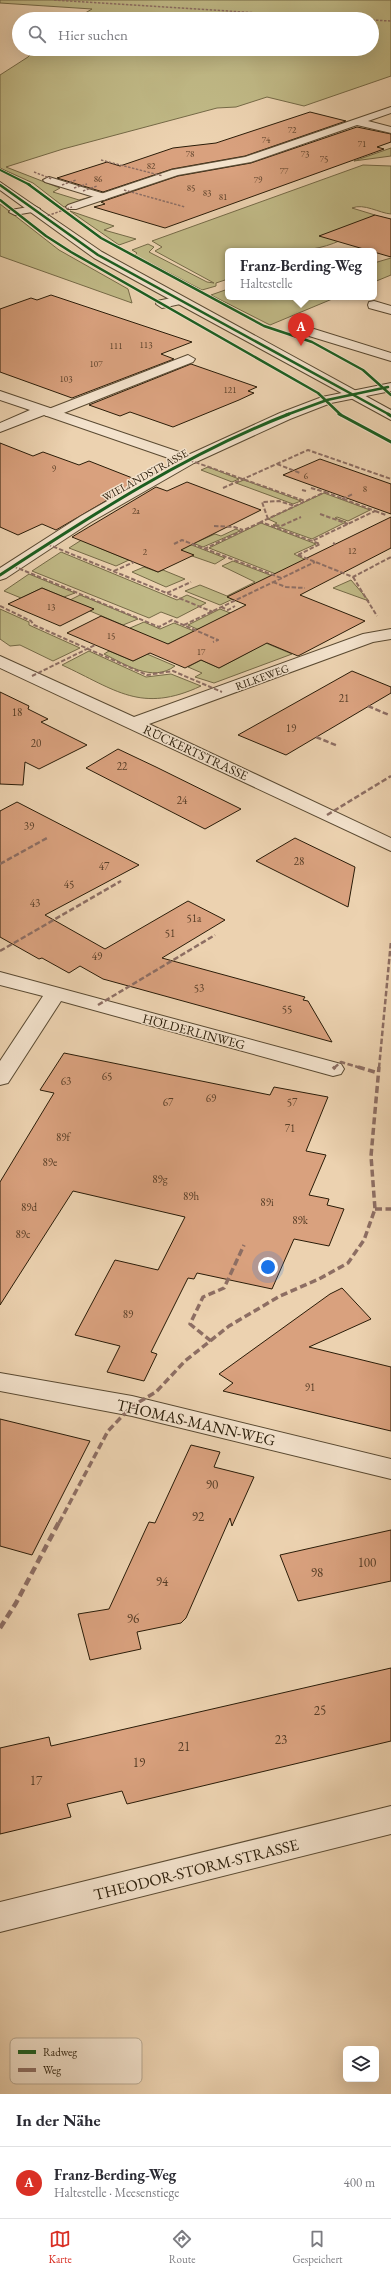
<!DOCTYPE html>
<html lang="de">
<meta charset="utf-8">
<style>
:root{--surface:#fff;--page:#f2f2f3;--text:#2b2b33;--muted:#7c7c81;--line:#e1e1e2;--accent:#d93025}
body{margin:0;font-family:"EB Garamond",serif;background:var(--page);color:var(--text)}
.controls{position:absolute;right:12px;bottom:12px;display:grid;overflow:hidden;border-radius:6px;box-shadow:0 4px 16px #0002}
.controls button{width:36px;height:36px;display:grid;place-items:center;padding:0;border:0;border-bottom:1px solid var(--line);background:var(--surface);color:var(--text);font:20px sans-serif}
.you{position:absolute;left:268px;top:1267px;width:14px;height:14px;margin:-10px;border:3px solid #fff;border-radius:50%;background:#1a73e8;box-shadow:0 0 0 6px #1a73e833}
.badge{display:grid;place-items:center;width:26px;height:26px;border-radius:50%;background:var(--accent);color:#fff;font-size:13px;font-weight:700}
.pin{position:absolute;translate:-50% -33px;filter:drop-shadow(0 1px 2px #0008)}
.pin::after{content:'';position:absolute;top:21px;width:14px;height:12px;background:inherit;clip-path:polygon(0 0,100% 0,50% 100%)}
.popup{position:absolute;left:225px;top:248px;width:152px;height:52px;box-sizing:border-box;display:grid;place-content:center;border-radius:6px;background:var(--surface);filter:drop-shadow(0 1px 3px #0005);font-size:13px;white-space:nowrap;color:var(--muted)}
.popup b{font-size:15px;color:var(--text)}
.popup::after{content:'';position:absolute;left:50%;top:100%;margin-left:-8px;border:8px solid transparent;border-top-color:var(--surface)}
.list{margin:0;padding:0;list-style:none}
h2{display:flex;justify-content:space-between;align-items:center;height:52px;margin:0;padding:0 16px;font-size:17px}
h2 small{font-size:13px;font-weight:400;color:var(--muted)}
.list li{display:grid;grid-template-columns:26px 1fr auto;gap:12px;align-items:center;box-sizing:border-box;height:72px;padding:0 16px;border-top:1px solid var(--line)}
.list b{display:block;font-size:15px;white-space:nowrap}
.list p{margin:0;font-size:13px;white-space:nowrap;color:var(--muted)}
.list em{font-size:13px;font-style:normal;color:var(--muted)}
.icon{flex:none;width:22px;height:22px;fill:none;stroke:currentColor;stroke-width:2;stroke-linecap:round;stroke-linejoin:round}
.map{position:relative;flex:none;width:391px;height:2094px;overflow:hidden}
.search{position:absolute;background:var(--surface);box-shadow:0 4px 16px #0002;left:12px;right:12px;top:12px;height:44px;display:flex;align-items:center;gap:10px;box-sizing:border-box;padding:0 14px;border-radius:22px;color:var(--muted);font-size:15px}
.sheet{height:124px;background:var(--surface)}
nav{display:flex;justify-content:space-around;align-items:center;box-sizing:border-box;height:56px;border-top:1px solid var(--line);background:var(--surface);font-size:11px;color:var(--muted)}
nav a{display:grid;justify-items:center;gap:2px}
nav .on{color:var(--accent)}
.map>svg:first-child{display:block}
.green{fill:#c0b986;stroke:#756a47}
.building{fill:#d9a17e;stroke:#2a1c08}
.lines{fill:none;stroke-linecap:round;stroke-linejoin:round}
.service-casing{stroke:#5a4a32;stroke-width:2}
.minor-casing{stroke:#5a4a32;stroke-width:2}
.tertiary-casing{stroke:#5a4a32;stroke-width:2}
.service{fill:#f3e2cc;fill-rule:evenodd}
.minor{fill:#f3e2cc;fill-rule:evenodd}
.tertiary{fill:#f3e2cc;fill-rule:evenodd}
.quiet-far4{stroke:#8d6e63;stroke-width:1.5;stroke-dasharray:2.5 1.5;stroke-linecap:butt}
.quiet-far3{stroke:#8d6e63;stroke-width:2;stroke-dasharray:4.5 2;stroke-linecap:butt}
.quiet-far2{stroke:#8d6e63;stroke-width:2.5;stroke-dasharray:5.5 2.5;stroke-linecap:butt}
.quiet-far1{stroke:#8d6e63;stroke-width:3.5;stroke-dasharray:7 3.5;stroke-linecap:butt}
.quiet{stroke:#8d6e63;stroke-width:4.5;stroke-dasharray:8 4.5;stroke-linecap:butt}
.cycleway-far2-casing{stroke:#f3e2cc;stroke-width:3}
.cycleway-far1-casing{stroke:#f3e2cc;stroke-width:4}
.cycleway-casing{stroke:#f3e2cc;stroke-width:5}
.cycleway-far2{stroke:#1b5e20;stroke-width:2}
.cycleway-far1{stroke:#1b5e20;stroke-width:2.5}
.cycleway{stroke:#1b5e20;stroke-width:3}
.labels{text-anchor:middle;stroke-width:3;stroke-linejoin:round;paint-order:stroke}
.far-number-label{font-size:9px;fill:#563d26}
.far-street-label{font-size:11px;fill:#2a1c08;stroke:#f3e2cc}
.number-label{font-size:11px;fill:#563d26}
.street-label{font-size:13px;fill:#2a1c08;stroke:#f3e2cc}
.near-number-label{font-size:13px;fill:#563d26}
.near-street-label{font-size:16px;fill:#2a1c08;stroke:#f3e2cc}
.key{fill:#f3e2cc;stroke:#b7a791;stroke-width:1}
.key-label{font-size:11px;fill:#2a1c08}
</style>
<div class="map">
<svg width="391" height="2094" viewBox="0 0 391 2094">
<rect width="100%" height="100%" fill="#ecd2b0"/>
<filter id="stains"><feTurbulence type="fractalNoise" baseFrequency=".005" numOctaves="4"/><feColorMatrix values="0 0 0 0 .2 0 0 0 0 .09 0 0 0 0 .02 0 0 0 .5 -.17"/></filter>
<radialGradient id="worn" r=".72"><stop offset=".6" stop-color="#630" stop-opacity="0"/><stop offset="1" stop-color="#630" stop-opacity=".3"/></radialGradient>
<path class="green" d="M0,0H391V76L304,106L267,97L236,107L217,108L63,149L6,167L60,188L53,192L79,200L91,197L64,207L33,183L0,168V75L28,57L36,49H372V19H75L92,9L0,3Z
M391,148V156L354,161Z
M363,165L391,166V214C379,213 364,203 352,208L375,215C364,219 357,231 347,237C312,257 267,251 228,251V279L216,283V286L202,290L135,255L137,253L132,250L148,244L154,247L149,252L207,282L214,283L155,251L162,247L152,241Z
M0,204L59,250L128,289L132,303L0,256Z
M70,211L114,226L104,230L136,239L119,245Z
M391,258V275L374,282V263Z
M228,289V297H337L270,325L211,295Z
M208,467L239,479L232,482L201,470Z
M244,480L301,501L293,504L236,483Z
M324,493L370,510L348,521L337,517L335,518L346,522L312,539L273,525L277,523L268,519Z
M124,513L199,541L215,534L221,536L236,529L240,531L203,547L180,538L97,547L129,560L116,566L69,548Z
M261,523L316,544L294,554L310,562L281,576L209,548Z
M184,542L225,558L215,564L169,548Z
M61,552L177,600L187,595L206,603L177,618L161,612L149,618L32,571Z
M233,561L278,578L220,605L185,591L200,585L227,596L255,582L222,566Z
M144,567L158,572L163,570L185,579L166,587L132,572Z
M29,574L75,593L64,597L42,588L21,598L4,591Z
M351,580L369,601L333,588Z
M80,595L138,619L123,625L90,611L93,609L70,600Z
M0,609L29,622V625L80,648L53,661L20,645L10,646L0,639Z
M220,609L233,614L218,623L292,654L214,683L195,677L202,673L188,667L201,660L219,668L253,650L222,640L188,625Z
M144,622L160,629L174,623L214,639L202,645L182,637L164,646L130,628Z
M89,651L146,677L171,674L201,686C141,714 116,690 62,665Z
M109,651L133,661L147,654L175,666C152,683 125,664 104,654Z"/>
<path class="building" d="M310,112L346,121L245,156L172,169L103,192L57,178L107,162L120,166L173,148L216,143Z
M357,127L391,134V142L377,147L384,149L165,228L94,207L105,204L101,202L178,176L251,163Z
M375,215L391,219V257L319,236Z
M51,295L192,342L161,354L174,359L72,398L0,372V309L31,298L37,300Z
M191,364L257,387L248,391L254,393L239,400L173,427L130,412L120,416L89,405Z
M0,443L33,456L43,452L79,465L89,461L140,481L56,530L42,524L18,535L0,527Z
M320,459L391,484V514L283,475Z
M187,482L261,510L181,550L194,555L158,572L72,537L156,487L167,491Z
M391,517V548L300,595L365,621L298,656L267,643L219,668L201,660L185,668L150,653L133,661L67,633L101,616L168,644L246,605L227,597Z
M42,588L64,597L94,609L60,626L8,604Z
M352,671L391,687V693L286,755L238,735Z
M0,692L29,706L28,709L48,719L41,722L87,745L39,769L25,762L23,785L0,784Z
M118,749L156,767L241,809L205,829L86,768Z
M17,802L139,865L45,915L105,949L188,901L225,920L162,958L305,997L303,1000L308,1001L332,1042L103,979L80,966L69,973L42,958L39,959L0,937V811Z
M295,838L355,867L348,907L256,861Z
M64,1053L270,1095L274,1087L328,1097L306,1151L326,1155L309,1195L329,1199L327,1205L344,1209L329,1246L294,1239L272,1289L197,1273L194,1279L188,1278L151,1352L157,1354L144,1381L107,1372L120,1346L75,1335L115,1260L158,1270L185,1217L73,1191L0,1305V1182L54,1093L40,1090Z
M342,1288L371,1319L309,1347L391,1367V1431L223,1391L233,1383L219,1374L330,1294Z
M0,1419L90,1441L32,1555L0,1546Z
M191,1445L220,1452L214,1467L254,1477L232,1526L230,1518L186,1618L181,1623L137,1632L141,1649L90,1660L78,1614L109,1609L149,1522L155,1523Z
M391,1530V1581L298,1601L280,1555Z
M391,1668V1741L127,1804L122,1791L67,1804L71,1817L0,1834V1748L49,1737L51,1746Z"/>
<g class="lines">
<defs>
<path id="service" d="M49,177L108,195L110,197L104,200L45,182L43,180Z
M34,206L40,209L38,211L15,215L9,212L11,210Z
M181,296L187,300L185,303L162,308L156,304L157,301Z
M374,301L391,306V314L369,308L368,305L369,302Z
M314,329L391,353V361L309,336L307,333L309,330Z
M188,355L195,359L193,362L56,416H46L44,413L46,410Z"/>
<path id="minor" d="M391,107V113L368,121L391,127V133L357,125L251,162L178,175L76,209H68L66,207L68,205L172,170L245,157Z
M391,383V391L331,403L290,419L194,463L91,522L6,578L0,580V568L81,516L177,461L44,415L0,432V423L30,410L0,400V391L188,455L280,413L322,397Z
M391,629V639L373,642L149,724L391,838V851L0,668V656L134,717L363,634Z
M0,972L341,1064L344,1069L341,1074L333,1076L61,1001L8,1083L0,1085V1061L43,996L0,985Z
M0,1373L132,1396L391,1459V1479L132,1416L0,1391Z
M391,1806V1834L0,1932V1902Z"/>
<path id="tertiary" d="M0,182L102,252L391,410V420L94,258L0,190Z"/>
</defs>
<use href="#service" class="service-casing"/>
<use href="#minor" class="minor-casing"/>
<use href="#tertiary" class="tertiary-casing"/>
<use href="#service" class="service"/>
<use href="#minor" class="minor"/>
<use href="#tertiary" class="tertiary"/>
<path class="quiet-far4" d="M54,0L354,19
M372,20L391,21
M101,160L163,176
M34,172L52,179
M62,185L76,180
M74,188L87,184
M124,190L185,207
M83,191L97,186
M44,217L72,207"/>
<path class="quiet-far3" d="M189,460L305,501
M277,464L300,473
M223,488L308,450L391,479
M311,488L325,492
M302,490L306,491
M325,492L375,511L312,541L261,522Z
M342,499L353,494
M375,511L386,515
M320,514L348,524
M268,519L262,502L279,501L295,506
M275,525L281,526L301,517
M214,526L234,527L243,530
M333,543L335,544
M47,544L213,612
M174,544L182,540L281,578
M204,549L261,522
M298,555L353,577L391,557
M298,555L320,544L312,541
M13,566L159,627L172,620L218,640L213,642
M114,571L134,562
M353,577L377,616
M273,582L286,587L305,588
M167,593L191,582
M0,606L31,621L34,625L147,675L173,671L222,692
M221,607L228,610L235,606
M184,625L315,562
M32,676L95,645"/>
<path class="quiet-far2" d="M368,706L389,715
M316,737L338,746
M327,815L391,776
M0,864L47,838
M0,951L121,881
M98,1005L215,935
M334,1068L341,1062L361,1068
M379,1068L391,941"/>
<path class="quiet-far1" d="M358,1067L378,1073
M333,1069L335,1067
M375,1209H391
M211,1341L190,1324L203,1297L224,1288L244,1245
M59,1523L108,1431L132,1406L156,1392L185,1361L229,1326L280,1296L319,1279L348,1263L364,1240L375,1209L371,1156L379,1067"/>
<path class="quiet" d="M0,1628L16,1603L59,1522"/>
<defs>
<path id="cycleway-far2" d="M0,170L30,185"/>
<path id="cycleway-far1" d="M28,184L101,238L264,326L312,342L363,370L391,395
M0,185L98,255L390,415
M0,200L46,236L71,252L318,393L341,415
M286,415L327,400L388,387"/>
<path id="cycleway" d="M339,414L391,442
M388,414L391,416
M0,575C92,515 186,454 289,414"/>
</defs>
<use href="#cycleway-far2" class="cycleway-far2-casing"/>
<use href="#cycleway-far1" class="cycleway-far1-casing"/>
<use href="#cycleway" class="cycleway-casing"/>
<use href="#cycleway-far2" class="cycleway-far2"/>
<use href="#cycleway-far1" class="cycleway-far1"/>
<use href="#cycleway" class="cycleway"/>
</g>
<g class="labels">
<g class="far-number-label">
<text x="292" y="133">72</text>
<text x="266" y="143">74</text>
<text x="362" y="147">71</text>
<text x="190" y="157">78</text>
<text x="305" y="157">73</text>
<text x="324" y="162">75</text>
<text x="151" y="169">82</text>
<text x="284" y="174">77</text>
<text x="98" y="182">86</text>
<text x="258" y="183">79</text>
<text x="191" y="191">85</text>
<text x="207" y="196">83</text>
<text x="223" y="200">81</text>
<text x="146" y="348">113</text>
<text x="116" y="349">111</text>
<text x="96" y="367">107</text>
<text x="66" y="382">103</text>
<text x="230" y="393">121</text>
<text x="54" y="472">9</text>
<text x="306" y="479">6</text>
<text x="365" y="492">8</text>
<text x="136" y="514">2a</text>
<text x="352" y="554">12</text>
<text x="145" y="555">2</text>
<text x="51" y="610">13</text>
<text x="111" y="639">15</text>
<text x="201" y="655">17</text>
</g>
<g class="far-street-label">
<text transform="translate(145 475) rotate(-29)" y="4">WIELANDSTRASSE</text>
<text transform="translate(262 677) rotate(-20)" y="4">RILKEWEG</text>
</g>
<g class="number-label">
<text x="344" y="702">21</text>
<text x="17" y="716">18</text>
<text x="291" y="732">19</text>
<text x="36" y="747">20</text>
<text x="122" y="770">22</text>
<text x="182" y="804">24</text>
<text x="29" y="830">39</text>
<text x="299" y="865">28</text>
<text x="104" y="870">47</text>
<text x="69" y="888">45</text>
<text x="35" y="907">43</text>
<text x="194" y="922">51a</text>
<text x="170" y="937">51</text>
<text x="97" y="960">49</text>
<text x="199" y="992">53</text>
<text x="287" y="1013">55</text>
<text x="107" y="1080">65</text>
<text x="66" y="1085">63</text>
<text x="211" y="1102">69</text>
<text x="168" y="1106">67</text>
<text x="292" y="1106">57</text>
<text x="290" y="1132">71</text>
<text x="63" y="1141">89f</text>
<text x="50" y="1166">89e</text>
<text x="160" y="1183">89g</text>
<text x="191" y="1200">89h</text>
<text x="267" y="1206">89i</text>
<text x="29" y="1211">89d</text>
<text x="300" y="1224">89k</text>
<text x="23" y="1238">89c</text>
<text x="128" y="1318">89</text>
<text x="310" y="1391">91</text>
</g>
<g class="street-label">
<text transform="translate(196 752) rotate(25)" y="5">RÜCKERTSTRASSE</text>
<text transform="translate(194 1031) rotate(15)" y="5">HÖLDERLINWEG</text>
</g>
<g class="near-number-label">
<text x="212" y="1489">90</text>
<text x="198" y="1521">92</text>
<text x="367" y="1567">100</text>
<text x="317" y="1577">98</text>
<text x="162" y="1586">94</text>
<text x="133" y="1623">96</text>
<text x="320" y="1715">25</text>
<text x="281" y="1744">23</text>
<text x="184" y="1751">21</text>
<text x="139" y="1767">19</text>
<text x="36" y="1785">17</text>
</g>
<g class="near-street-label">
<text transform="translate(196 1422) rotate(13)" y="6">THOMAS-MANN-WEG</text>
<text transform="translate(196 1869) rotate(-14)" y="6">THEODOR-STORM-STRASSE</text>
</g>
</g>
<rect x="10" y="2038" width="132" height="46" rx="6" class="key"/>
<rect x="18" y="2050" width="18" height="4" fill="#1b5e20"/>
<rect x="18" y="2068" width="18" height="4" fill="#8d6e63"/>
<g class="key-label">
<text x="43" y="2056">Radweg</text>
<text x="43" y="2074">Weg</text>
</g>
<rect width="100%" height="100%" filter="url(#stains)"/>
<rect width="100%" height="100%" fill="url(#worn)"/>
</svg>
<div class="controls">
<button><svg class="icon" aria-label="layers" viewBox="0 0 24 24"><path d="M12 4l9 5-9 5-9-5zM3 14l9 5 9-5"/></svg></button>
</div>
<div class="you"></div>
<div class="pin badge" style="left:301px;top:346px">A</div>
<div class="popup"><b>Franz-Berding-Weg</b>Haltestelle</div>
<div class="search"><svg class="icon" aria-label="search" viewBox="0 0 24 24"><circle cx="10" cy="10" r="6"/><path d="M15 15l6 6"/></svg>Hier suchen</div>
</div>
<section class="sheet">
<h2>In der Nähe<small></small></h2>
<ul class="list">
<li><span class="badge">A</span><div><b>Franz-Berding-Weg</b><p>Haltestelle · Meesenstiege</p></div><em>400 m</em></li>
</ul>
</section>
<nav>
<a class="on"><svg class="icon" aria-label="map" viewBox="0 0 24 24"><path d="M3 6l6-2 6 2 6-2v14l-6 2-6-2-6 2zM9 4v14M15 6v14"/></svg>Karte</a>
<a><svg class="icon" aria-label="directions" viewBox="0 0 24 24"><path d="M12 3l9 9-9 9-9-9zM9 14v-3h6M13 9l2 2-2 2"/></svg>Route</a>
<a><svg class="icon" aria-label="saved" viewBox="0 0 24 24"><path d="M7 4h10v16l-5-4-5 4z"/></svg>Gespeichert</a>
</nav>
